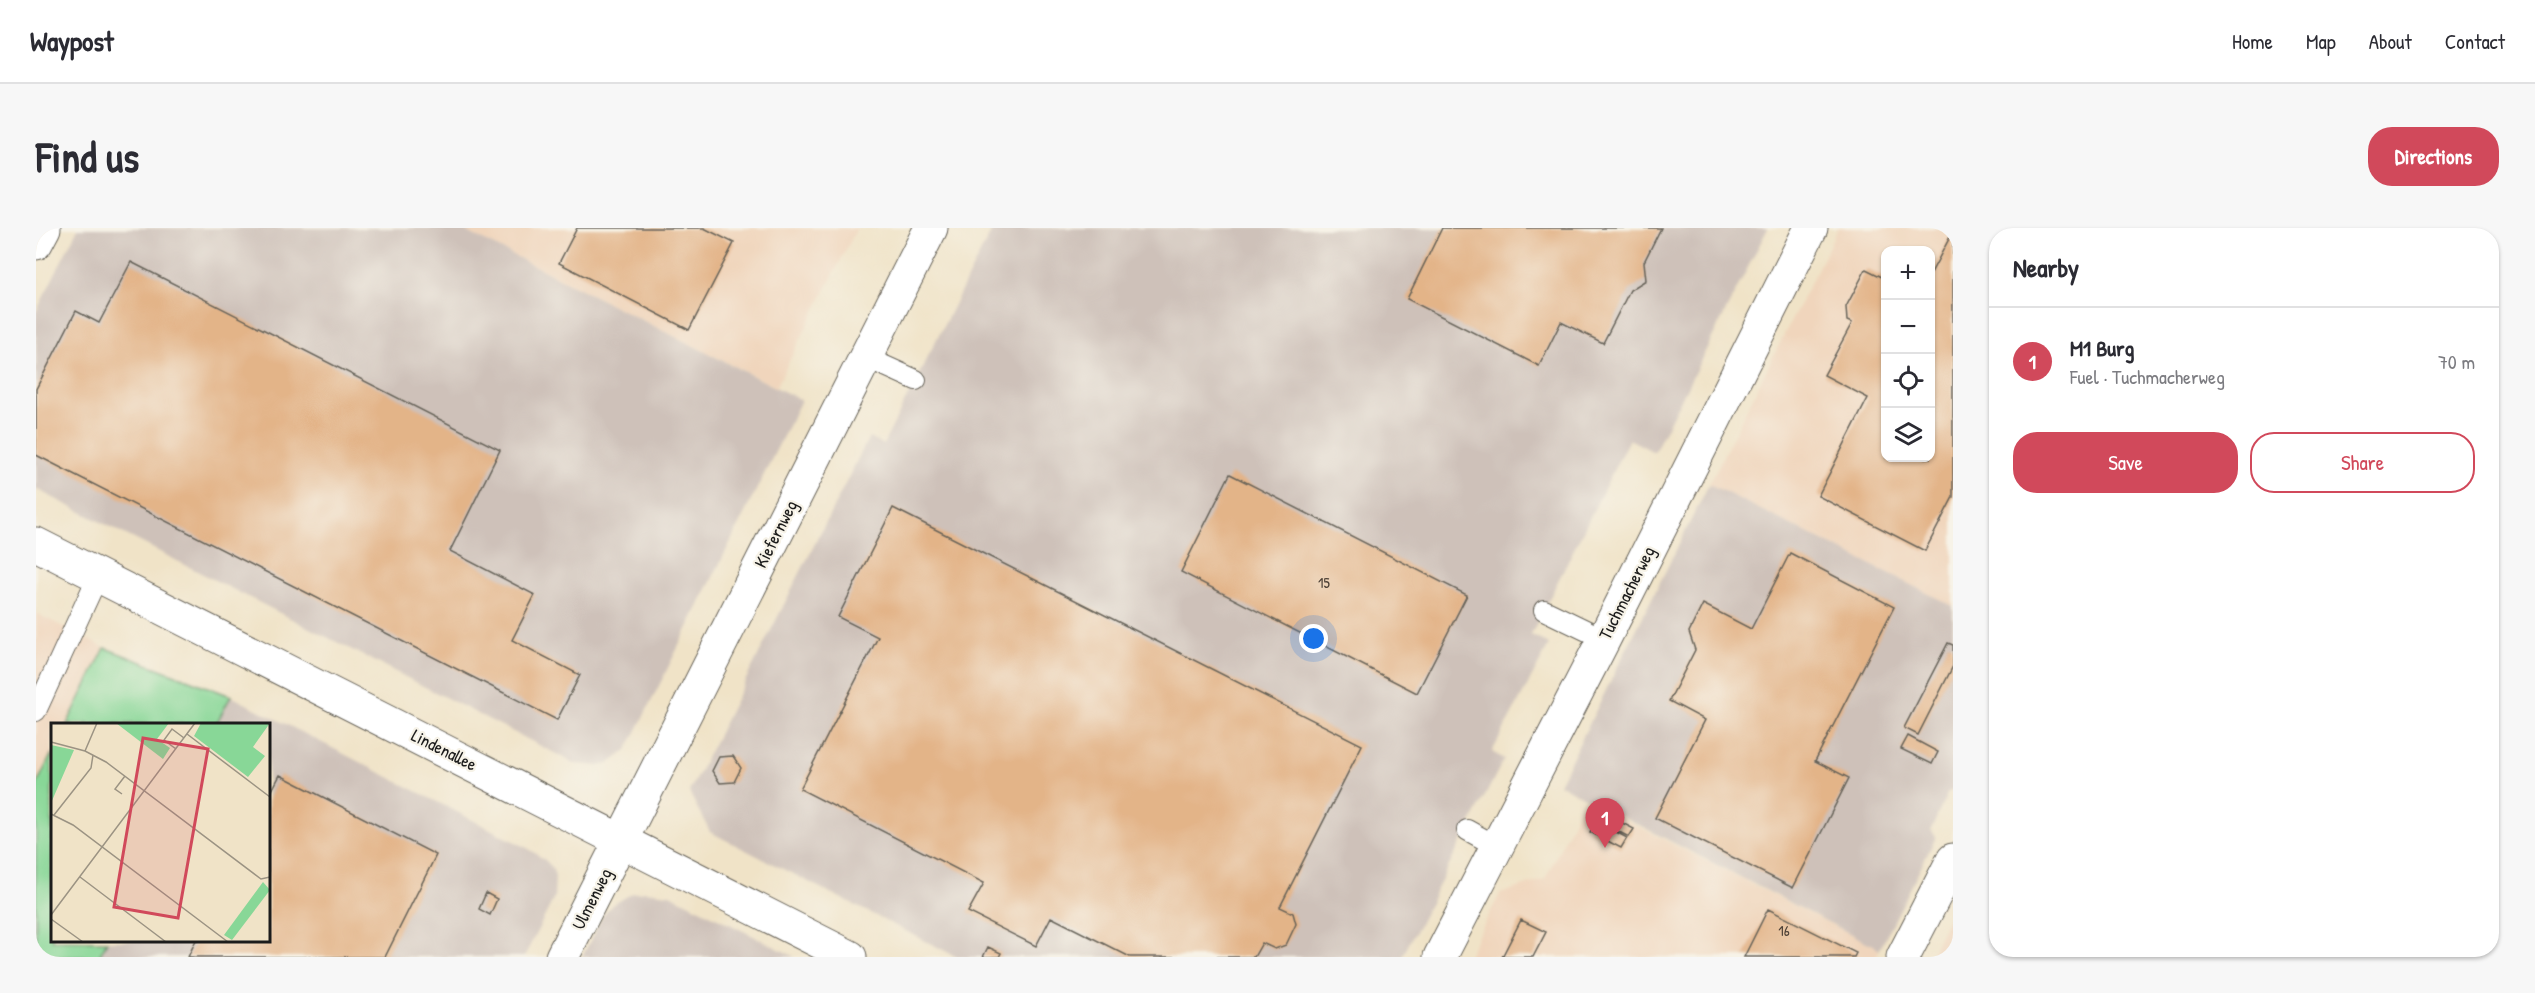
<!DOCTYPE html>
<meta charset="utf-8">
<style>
:root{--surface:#fff;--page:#f7f7f7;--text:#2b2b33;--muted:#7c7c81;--line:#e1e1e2;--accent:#d1495b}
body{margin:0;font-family:"Patrick Hand",sans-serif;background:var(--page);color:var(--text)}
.controls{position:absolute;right:18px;top:18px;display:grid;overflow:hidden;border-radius:12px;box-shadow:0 2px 4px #0004}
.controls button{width:54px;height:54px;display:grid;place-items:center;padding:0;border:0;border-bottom:2px solid var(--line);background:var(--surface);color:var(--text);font:30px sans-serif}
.you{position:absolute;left:1278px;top:411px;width:21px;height:21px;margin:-15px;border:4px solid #fff;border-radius:50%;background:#1a73e8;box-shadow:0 0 0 9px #1a73e833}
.badge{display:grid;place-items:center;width:39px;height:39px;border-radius:50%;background:var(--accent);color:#fff;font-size:20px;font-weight:700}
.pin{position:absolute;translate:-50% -50px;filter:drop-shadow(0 2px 3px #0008)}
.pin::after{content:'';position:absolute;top:32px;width:21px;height:18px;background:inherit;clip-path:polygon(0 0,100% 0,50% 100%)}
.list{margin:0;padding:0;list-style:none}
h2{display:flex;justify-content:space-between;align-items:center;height:78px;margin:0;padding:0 24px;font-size:26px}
h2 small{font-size:20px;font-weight:400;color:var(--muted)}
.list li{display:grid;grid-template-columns:39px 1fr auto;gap:18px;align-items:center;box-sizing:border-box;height:108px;padding:0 24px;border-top:2px solid var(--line)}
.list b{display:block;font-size:22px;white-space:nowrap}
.list p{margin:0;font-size:20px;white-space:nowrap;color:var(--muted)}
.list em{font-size:20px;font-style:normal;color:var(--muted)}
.actions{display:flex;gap:12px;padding:18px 24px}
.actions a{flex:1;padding:14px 0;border:2px solid var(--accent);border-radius:24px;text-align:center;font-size:21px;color:var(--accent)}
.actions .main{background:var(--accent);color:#fff}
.icon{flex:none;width:33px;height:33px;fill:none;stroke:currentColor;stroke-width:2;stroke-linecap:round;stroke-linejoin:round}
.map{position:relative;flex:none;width:1917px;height:729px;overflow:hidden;border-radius:24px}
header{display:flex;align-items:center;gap:36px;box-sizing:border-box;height:84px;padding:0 30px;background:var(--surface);border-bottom:2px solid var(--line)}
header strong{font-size:28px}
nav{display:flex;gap:33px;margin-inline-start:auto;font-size:21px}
.intro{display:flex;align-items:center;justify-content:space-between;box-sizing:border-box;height:144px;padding:0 36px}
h1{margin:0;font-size:42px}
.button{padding:15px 27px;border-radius:24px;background:var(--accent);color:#fff;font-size:21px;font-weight:700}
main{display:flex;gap:36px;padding:0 36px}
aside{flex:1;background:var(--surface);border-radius:24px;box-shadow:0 2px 4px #0004}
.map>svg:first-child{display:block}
.built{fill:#f0d5bc;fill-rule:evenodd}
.industrial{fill:#cec1b9}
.green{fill:#88d797;stroke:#527a5a;stroke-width:1.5}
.building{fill:#e3b488}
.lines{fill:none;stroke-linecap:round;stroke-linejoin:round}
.lane-casing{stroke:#666258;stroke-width:22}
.street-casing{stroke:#666258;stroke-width:35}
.lane{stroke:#fff;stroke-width:20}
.street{stroke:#fff;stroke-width:33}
.labels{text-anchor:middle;stroke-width:4.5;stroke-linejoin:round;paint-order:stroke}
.number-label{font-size:15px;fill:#4e4237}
.street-label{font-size:18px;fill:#1c1c1c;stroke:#f7f3e8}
.inset-road{fill:none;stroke:#9b9383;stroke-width:1.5}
.view{fill:#d1495b;fill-opacity:0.15;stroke:#d1495b;stroke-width:3}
.inset-edge{fill:none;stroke:#1c1c1c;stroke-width:3}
</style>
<header>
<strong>Waypost</strong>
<nav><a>Home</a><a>Map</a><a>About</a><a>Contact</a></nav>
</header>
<div class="intro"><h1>Find us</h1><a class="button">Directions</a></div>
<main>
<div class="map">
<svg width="1917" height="729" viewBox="0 0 1917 729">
<rect width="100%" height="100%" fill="#f7f3e8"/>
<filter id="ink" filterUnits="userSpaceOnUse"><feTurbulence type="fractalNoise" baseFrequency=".0167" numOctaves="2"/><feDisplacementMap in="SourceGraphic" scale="12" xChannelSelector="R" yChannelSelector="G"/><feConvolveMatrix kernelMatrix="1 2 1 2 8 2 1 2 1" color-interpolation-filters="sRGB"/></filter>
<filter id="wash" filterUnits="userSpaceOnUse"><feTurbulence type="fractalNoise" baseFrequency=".008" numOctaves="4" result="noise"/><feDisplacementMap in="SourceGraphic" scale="24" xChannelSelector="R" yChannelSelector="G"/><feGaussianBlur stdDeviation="1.35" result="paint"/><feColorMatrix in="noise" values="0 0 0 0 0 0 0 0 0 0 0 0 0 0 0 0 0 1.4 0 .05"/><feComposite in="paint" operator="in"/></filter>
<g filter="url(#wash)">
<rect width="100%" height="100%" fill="#f0e3c7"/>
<path class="built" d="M423,0H821L740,159Z
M1802,0H1917V378L1673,256ZM1850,22H1894V230H1850Z
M0,385L69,420L31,496H16V525L0,558Z
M1548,571L1844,721L1840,729H1431L1464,666L1509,651Z
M1917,681V729H1893Z"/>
<path class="industrial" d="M42,0H423L765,172L591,522L573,536L562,538L540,536L0,261V84Z
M957,0H1732L1618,224L1593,211L1495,407L1513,417L1456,524L1468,531L1366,729H921L674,604L653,564L833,209L847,217Z
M1673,256L1917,378V562L1912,564L1895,602L1900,609L1844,721L1523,556Z
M195,468L493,621L509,632L516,639L519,648L518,670L488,729H63L71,713L232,712V496H180Z
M609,663L634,666L759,729H546L566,689L576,677L597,665Z"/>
<path class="green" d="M69,420L195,468L180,496H31Z
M16,525V712L71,713L63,729H0V558Z"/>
<g id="blocks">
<path class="building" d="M541,0H668L698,15L653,102L523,35Z
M1406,0H1625L1608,34L1610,52L1594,62L1567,115L1525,94L1503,138L1371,71Z
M1914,9L1917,10V269L1889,323L1782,268L1832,170L1788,147L1816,95L1811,93L1810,79L1830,41L1850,51V230H1894V47Z
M95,34L464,222L414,323L499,367L476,412L544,447L521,492L0,227V161L40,83L63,95Z
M1194,246L1431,367L1381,465L1145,344Z
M857,280L1326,517L1244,679L1257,685L1260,696L1250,717L1239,721L1226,715L1218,729H1094L1015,689L1000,718L932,684L948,655L764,561L842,409L802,389Z
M1754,325L1858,379L1779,533L1813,550L1757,660L1619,590L1669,492L1633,473L1659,422L1653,404L1667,376L1715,401Z
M1912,415L1917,417V438L1882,507L1868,500Z
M1872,508L1902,524L1896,536L1865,521Z
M697,528L705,540L698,554L684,555L676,543L683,529Z
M244,547L400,627L349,729H152L160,712H232V570Z
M1563,583L1598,601L1593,609L1558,591Z
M1560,593L1591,610L1585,620L1554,604Z
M450,665L461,671L454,687L443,681Z
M1732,681L1820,725L1818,729H1708Z
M1485,692L1510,704L1497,729H1466Z
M952,719L965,725L963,729H947Z"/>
</g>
</g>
<g filter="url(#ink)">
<use href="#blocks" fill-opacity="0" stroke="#666258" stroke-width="1.5"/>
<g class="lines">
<defs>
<path id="lane" d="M829,129L880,152
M1508,382L1568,411
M0,483L62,348
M1431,602L1460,618"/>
<path id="street" d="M0,15L8,0
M0,316L814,729
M526,729L895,0
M1404,729L1568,411L1775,0
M1867,729L1917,632"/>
</defs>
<use href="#lane" class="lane-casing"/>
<use href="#street" class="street-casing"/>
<use href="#lane" class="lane"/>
<use href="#street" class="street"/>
</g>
</g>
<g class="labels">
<g class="number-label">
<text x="1288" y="360">15</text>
<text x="1748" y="708">16</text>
</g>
<g class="street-label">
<text transform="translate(740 306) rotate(-63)" y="6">Kiefernweg</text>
<text transform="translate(1591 365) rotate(-63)" y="6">Tuchmacherweg</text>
<text transform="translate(408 522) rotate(27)" y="6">Lindenallee</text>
<text transform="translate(556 671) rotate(-63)" y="6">Ulmenweg</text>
</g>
</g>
<g transform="translate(15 495)">
<rect width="219" height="219" fill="#f0e3c7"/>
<path d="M65,0H118L106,16L119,25L112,36ZM150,0H219L202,24L214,33L197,54L143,13ZM0,22L23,27L0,80ZM212,159L219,167L181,217L173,212Z" fill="#88d797"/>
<path class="inset-road" d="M136,11L219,74M0,19L34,28L55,39L210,156L219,154M125,26L113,17L121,6L133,15M34,28L46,0M71,71L64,66L74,53M0,91L22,102L177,219M3,92L40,45L42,32M29,154L115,219M0,192L144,0M0,196L32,219"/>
<path class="view" d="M92,15L157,26L127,195L63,184Z"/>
<rect width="219" height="219" class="inset-edge"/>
</g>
</svg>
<div class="controls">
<button>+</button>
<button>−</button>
<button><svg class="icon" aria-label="locate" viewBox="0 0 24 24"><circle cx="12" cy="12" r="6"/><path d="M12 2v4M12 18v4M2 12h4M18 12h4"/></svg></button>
<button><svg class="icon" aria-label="layers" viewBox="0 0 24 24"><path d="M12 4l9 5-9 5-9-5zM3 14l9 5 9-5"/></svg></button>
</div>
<div class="you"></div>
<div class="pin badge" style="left:1569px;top:620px">1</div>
</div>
<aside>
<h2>Nearby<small></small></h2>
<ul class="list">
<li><span class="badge">1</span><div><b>M1 Burg</b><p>Fuel · Tuchmacherweg</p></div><em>70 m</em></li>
</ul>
<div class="actions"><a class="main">Save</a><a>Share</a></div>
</aside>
</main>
